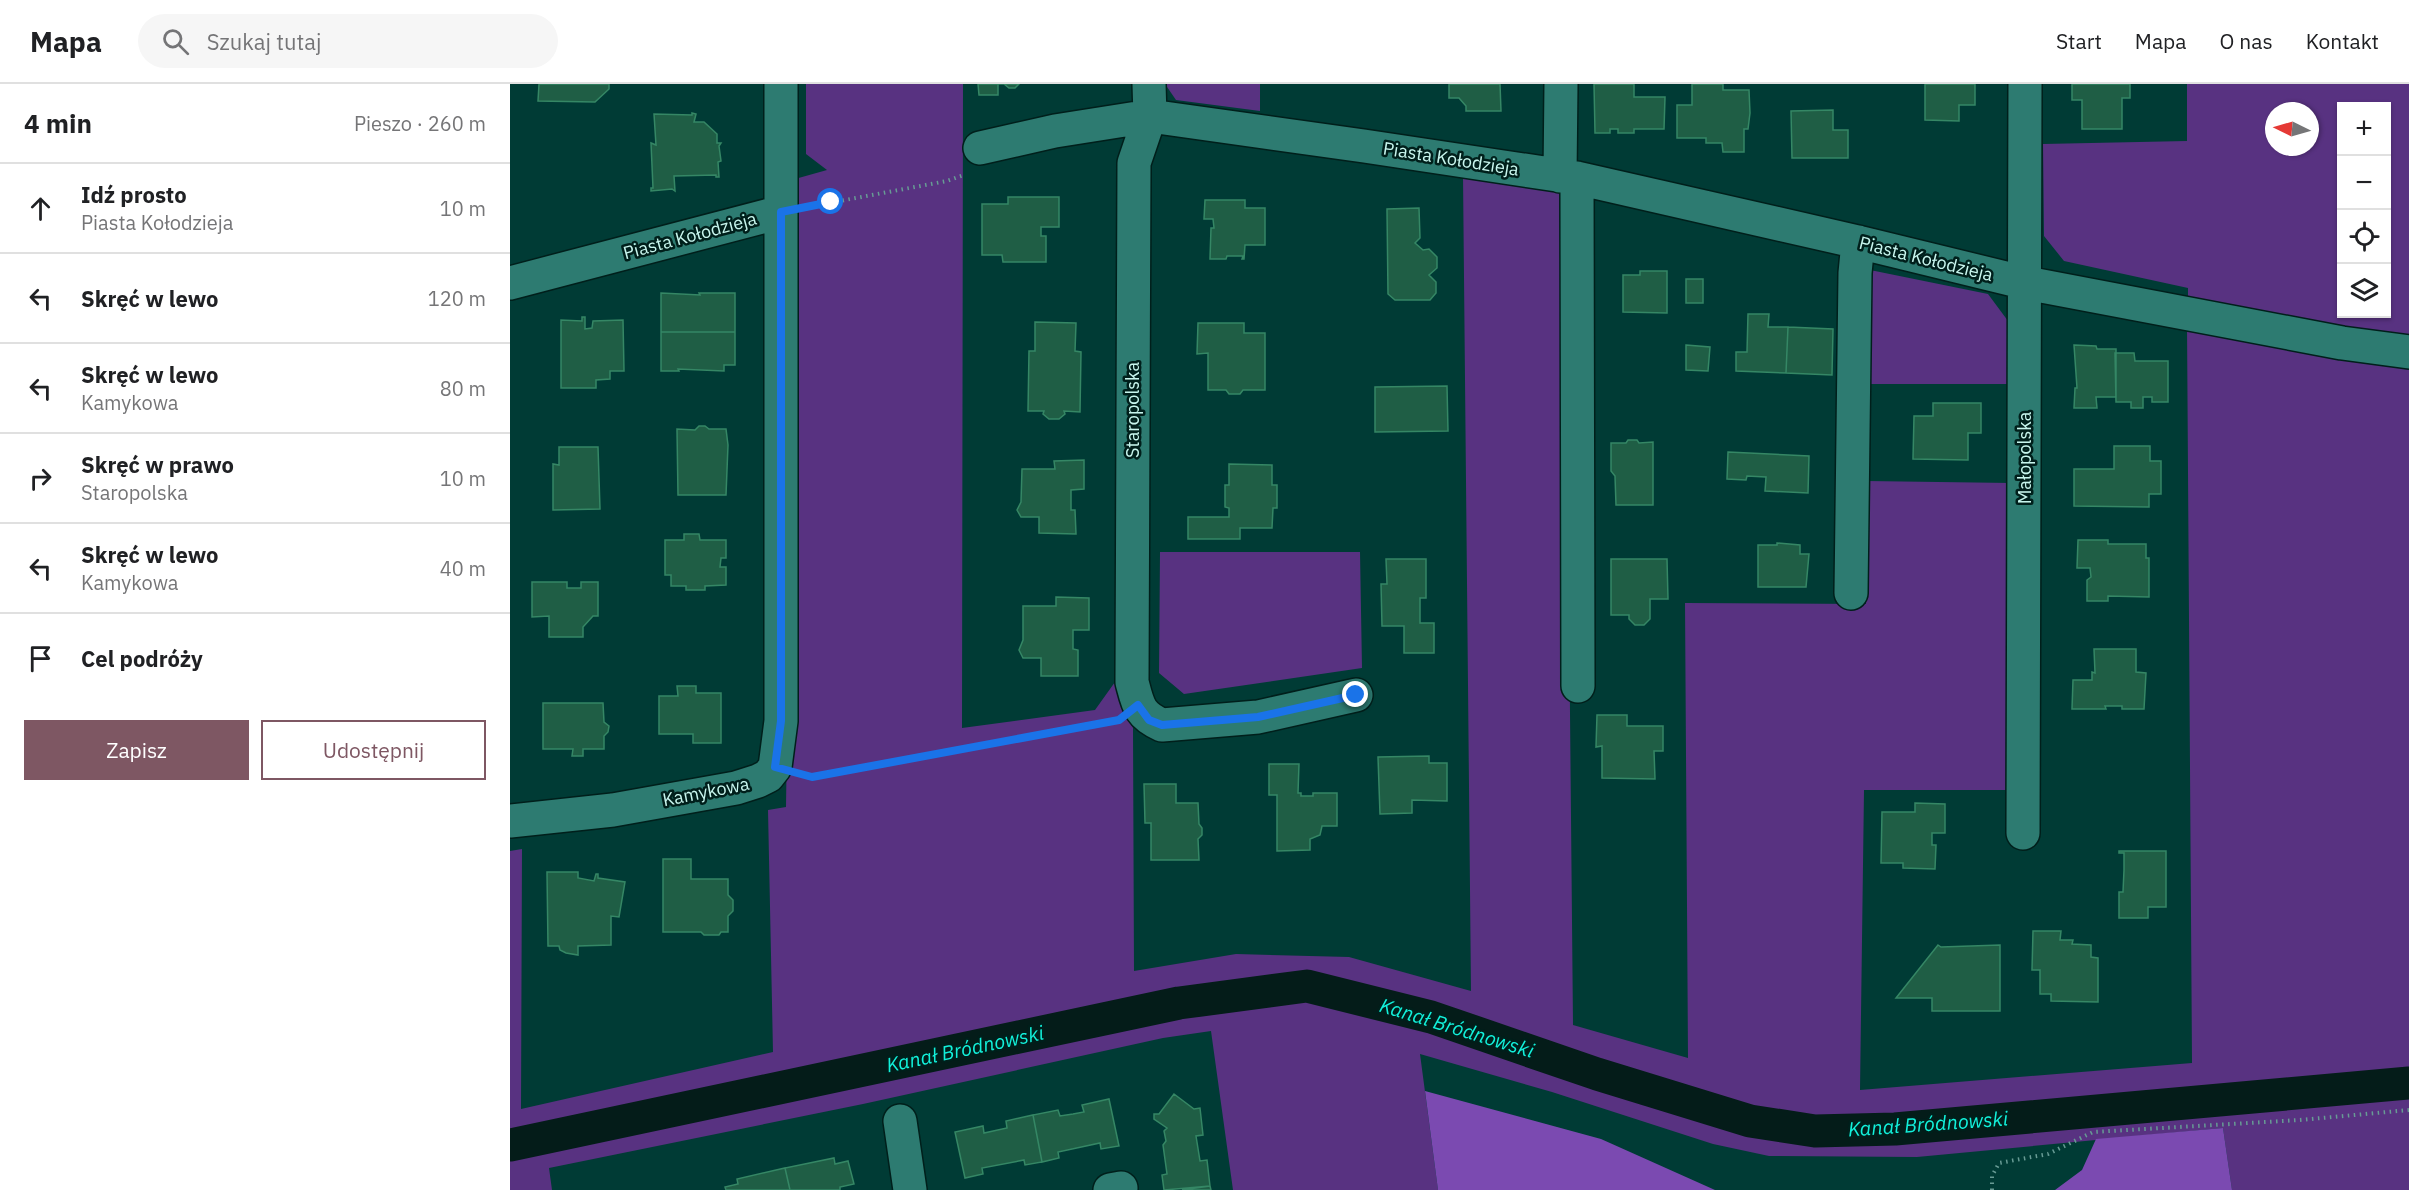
<!DOCTYPE html>
<html lang="pl">
<meta charset="utf-8">
<style>
:root{--surface:#fff;--page:#f6f6f6;--text:#202124;--muted:#757577;--line:#e0e0e0;--accent:#7e5763}
body{margin:0;font-family:"IBM Plex Sans",sans-serif;background:var(--page);color:var(--text)}
.controls{position:absolute;right:18px;top:18px;display:grid;overflow:hidden;border-radius:0px;box-shadow:0 2px 4px #0004}
.controls button{width:54px;height:54px;display:grid;place-items:center;padding:0;border:0;border-bottom:2px solid var(--line);background:var(--surface);color:var(--text);font:30px sans-serif}
.compass{position:absolute;left:1755px;top:18px;width:54px;height:54px;border-radius:50%;background:var(--surface);box-shadow:0 2px 4px #0004;rotate:275deg}
.stop{position:absolute;width:18px;height:18px;margin:-14px;border:4px solid #1a73e8;border-radius:50%;background:#fff}
.stop.end{background:#1a73e8;border-color:#fff;box-shadow:0 2px 6px #0008}
.list{margin:0;padding:0;list-style:none}
h2{display:flex;justify-content:space-between;align-items:center;height:78px;margin:0;padding:0 24px;font-size:26px}
h2 small{font-size:20px;font-weight:400;color:var(--muted)}
.list li{display:grid;grid-template-columns:39px 1fr auto;gap:18px;align-items:center;box-sizing:border-box;height:90px;padding:0 24px;border-top:2px solid var(--line)}
.list b{display:block;font-size:22px;white-space:nowrap}
.list p{margin:0;font-size:20px;white-space:nowrap;color:var(--muted)}
.list em{font-size:20px;font-style:normal;color:var(--muted)}
.actions{display:flex;gap:12px;padding:18px 24px}
.actions a{flex:1;padding:14px 0;border:2px solid var(--accent);border-radius:0px;text-align:center;font-size:21px;color:var(--accent)}
.actions .main{background:var(--accent);color:#fff}
.icon{flex:none;width:33px;height:33px;fill:none;stroke:currentColor;stroke-width:2;stroke-linecap:round;stroke-linejoin:round}
.map{position:relative;flex:none;width:1899px;height:1106px;overflow:hidden}
header{display:flex;align-items:center;gap:36px;box-sizing:border-box;height:84px;padding:0 30px;background:var(--surface);border-bottom:2px solid var(--line)}
header strong{font-size:28px}
nav{display:flex;gap:33px;margin-inline-start:auto;font-size:21px}
.search{width:420px;height:54px;background:var(--page);display:flex;align-items:center;gap:15px;box-sizing:border-box;padding:0 21px;border-radius:33px;color:var(--muted);font-size:22px}
main{display:flex}
aside{flex:1;background:var(--surface)}
.map>svg:first-child{display:block}
.green{fill:#583281;fill-rule:evenodd}
.forest{fill:#7b4ab1}
.lines{fill:none;stroke-linecap:round;stroke-linejoin:round}
.canal{stroke:#041c19;stroke-width:33}
.building{fill:#1f5e45;stroke:#358765;stroke-width:1.5}
.minor-casing{stroke:#001f1b;stroke-width:36}
.path{stroke:#679b94;stroke-width:4;stroke-dasharray:1.5 4.5;stroke-linecap:butt}
.minor{stroke:#2d7b71;stroke-width:33}
.route{stroke:#1a73e8;stroke-width:8}
.labels{text-anchor:middle;stroke-width:5;stroke-linejoin:round;paint-order:stroke}
.street-label{font-size:18px;fill:#c8f6ee;stroke:#001f1b}
.water-label{font-size:20px;font-style:italic;fill:#12f1db;stroke:#001f1b}
</style>
<header>
<strong>Mapa</strong>
<div class="search"><svg class="icon" aria-label="search" viewBox="0 0 24 24"><circle cx="10" cy="10" r="6"/><path d="M15 15l6 6"/></svg>Szukaj tutaj</div>
<nav><a>Start</a><a>Mapa</a><a>O nas</a><a>Kontakt</a></nav>
</header>
<main>
<aside>
<h2>4 min<small>Pieszo · 260 m</small></h2>
<ul class="list">
<li><svg class="icon" aria-label="ahead" viewBox="0 0 24 24"><path d="M12 20V5M6 11l6-6 6 6"/></svg><div><b>Idź prosto</b><p>Piasta Kołodzieja</p></div><em>10 m</em></li>
<li><svg class="icon" aria-label="left" viewBox="0 0 24 24"><path d="M17 20v-9H6M10 6l-5 5 5 5"/></svg><div><b>Skręć w lewo</b></div><em>120 m</em></li>
<li><svg class="icon" aria-label="left" viewBox="0 0 24 24"><path d="M17 20v-9H6M10 6l-5 5 5 5"/></svg><div><b>Skręć w lewo</b><p>Kamykowa</p></div><em>80 m</em></li>
<li><svg class="icon" aria-label="right" viewBox="0 0 24 24"><path d="M7 20v-9h11M14 6l5 5-5 5"/></svg><div><b>Skręć w prawo</b><p>Staropolska</p></div><em>10 m</em></li>
<li><svg class="icon" aria-label="left" viewBox="0 0 24 24"><path d="M17 20v-9H6M10 6l-5 5 5 5"/></svg><div><b>Skręć w lewo</b><p>Kamykowa</p></div><em>40 m</em></li>
<li><svg class="icon" aria-label="arrive" viewBox="0 0 24 24"><path d="M6 21V4h12l-3 4 3 4H6"/></svg><div><b>Cel podróży</b></div></li>
</ul>
<div class="actions"><a class="main">Zapisz</a><a>Udostępnij</a></div>
</aside>
<div class="map">
<svg width="1899" height="1106" viewBox="0 0 1899 1106">
<rect width="100%" height="100%" fill="#003b35"/>
<path class="green" d="M296,0H453L452,644L585,626L605,598L610,618L623,644L624,887L726,870L839,873L961,907L953,91L1055,107L1063,941L1178,974L1175,519L1356,520V397L1501,399L1497,706H1354L1350,1006L1682,979L1677,241L1899,273V1106H1722L1713,1044L1407,1073L1259,1072L1203,1060L1042,1008L910,970L928,1106H723L701,947L653,954L353,1020L39,1084L42,1106H0V767L12,765L11,1025L263,968L258,726L276,723L285,95L317,86L296,70Z
M655,0H750V27L666,16Z
M1677,0H1899V256L1678,219V204L1554,177L1534,152L1533,60L1677,57ZM1832,22H1876V230H1832ZM1764,27H1800V63H1764Z
M1360,186L1478,210L1501,241L1500,300H1357Z
M650,468H850L852,584L674,610L649,589Z"/>
<path class="forest" d="M915,1007L1091,1055L1205,1106H928Z
M1713,1044L1722,1106H1545L1572,1086L1586,1055Z"/>
<g class="lines">
<path class="canal" d="M0,1061L669,919L797,902L921,933L1087,990L1240,1037L1305,1047L1385,1045L1899,999"/>
</g>
<path class="building" d="M29,0H99V5L85,18L28,17Z
M468,0H509L505,4H499L494,0H488V11H469Z
M939,0H990L991,27H956V22L949,14H939Z
M1084,0H1124V13H1155L1154,45H1124V49H1108V45H1100V49H1085Z
M1182,0H1213V6H1239L1240,29L1238,45H1234V68H1213L1212,59H1196V54H1167V21H1182Z
M1415,0H1465V21H1449V37L1415,36Z
M1562,0H1620V14H1612V45H1572V16H1562Z
M1323,26V46H1338V74H1282L1281,27Z
M182,29L186,30L184,38H194L207,50V59H211L209,62L211,77L208,78L209,93H206V91L164,92L165,107L162,105L141,107V104H143L141,59L146,61L144,30L182,31Z
M498,113H549V143H531V152H536V178H493L492,171H472V120H498Z
M695,116H735V124H755V161H735L734,175H732L733,172H717L716,175H700L701,144H704L703,135H694Z
M909,124L910,154L905,159L913,166L919,165L927,173V184L919,191L926,198V209L920,216H885L878,210L877,125Z
M1130,187H1157V229L1113,228V191H1130Z
M1176,195H1193V219H1176Z
M151,209L190,211L189,209H225V248H151Z
M1238,230H1259L1258,243H1278L1276,289L1226,287V268H1237Z
M72,233H75V245L82,244L83,237L113,236L114,287H100V295L86,296V304H51V236L72,237Z
M525,238L566,239L565,267L571,268L570,328L554,327L555,330L549,335H539L533,330L534,327H518L519,267H525Z
M688,239H734V249H755V306H733L730,310H719L716,306H698V269L687,270Z
M1278,243L1323,245L1322,291L1276,289Z
M151,248H225V281H214V287L168,285L169,287H151Z
M1176,261L1200,263L1198,287L1176,286Z
M1564,261L1586,262L1587,265H1606V313H1586L1587,324H1564L1565,304H1567Z
M1605,269H1624L1625,277H1658V318H1642V313H1633V324H1621V318H1606Z
M937,302L938,347L865,348V303Z
M1423,319H1471V349H1458V376L1403,375L1404,332H1423Z
M189,342H195L199,345H216L218,361L216,411H168L167,345L185,346Z
M1118,356H1127L1129,359L1143,358V421H1106L1105,392L1101,387V359H1116Z
M1604,362H1640V377H1651V410H1639V423L1564,422V385H1604Z
M49,363H88L90,425L43,426V380L49,381Z
M1218,368L1299,372L1298,409L1255,407L1256,393L1237,392L1236,396L1217,395Z
M574,376V405L561,406V426H565L566,450L529,449V433H511L507,426L511,418L512,385H545L544,377Z
M719,380L762,381V401H767V424H763L762,444H730V455H678V433H719V424L715,423V401H719Z
M174,450H189L190,456H216V474H211L210,483H216V501L195,502V506H176V502H161V491H155V456H174Z
M1568,456H1598V460H1636V474H1639V513L1598,512V517H1577V496L1581,493L1580,484H1567Z
M1267,459L1290,461V470H1299L1296,503H1248V461H1267Z
M876,475H916V514H910V539H924V569H894V542H872L871,500H877Z
M1101,475H1157L1158,515H1140V535L1134,541H1125L1119,535V531H1101Z
M22,498H57V504H71V498H88V532H83L73,543V553H39V532L22,533Z
M546,513L579,514V546H563V565L568,566V592H531V574H513L509,566L513,556V522H546Z
M1584,565H1626V588L1636,589L1634,625H1612V622H1595L1596,625H1562L1563,596H1582V588L1585,589Z
M167,602H186V609H211V659H183V650H149V612H168Z
M33,619H93L94,638L99,642L98,648L94,652V665H73V672H62L63,665H33Z
M1087,631H1117V642H1153V667H1144L1145,695L1092,694V662L1086,663Z
M919,672V679H937V717L902,716V729L870,730L868,673Z
M759,680H789L788,709H791V712H803V709H827V742H812L810,751L800,755V766L767,767V711H759Z
M634,700H666V719H688L689,740L692,744V751L688,755L689,776H641V739H635Z
M1405,719L1435,720V749H1422V761H1426L1425,785L1393,784V779H1371L1372,728H1405Z
M1609,767H1656V823H1638V834H1609V808H1613L1614,786V769H1609Z
M153,775H181V795H218V811L223,816V827L218,832V848H211L209,851H194L191,848H153Z
M37,788H68V794L84,797L86,790H88V794L115,798L109,833L101,832V861L68,862V871L56,869L50,866L49,862H38Z
M1523,847H1551L1550,856H1563L1562,860L1581,861V873L1588,874V918L1541,917V910H1530V886H1522Z
M1428,861L1431,863L1490,861V927H1422V914H1386Z
M664,1010L684,1025L690,1024L693,1051L686,1052L690,1077L697,1076L700,1102L654,1106L652,1091L657,1090L653,1061L656,1057L654,1047L657,1044L644,1035V1030H649Z
M599,1015L609,1062L591,1065L590,1059L548,1068L549,1074L532,1078L523,1031L548,1026L550,1032L563,1030L574,1028L572,1021Z
M523,1031L532,1078L515,1081L514,1076L472,1084L473,1090L455,1094L445,1048L473,1042L474,1049L497,1044L496,1037Z
M324,1074L325,1080L338,1077L344,1100L330,1103V1106H280L275,1084Z
M275,1084L280,1106H216L215,1103L228,1100L227,1095Z
M700,1102L701,1106H672Z"/>
<g class="lines">
<defs>
<path id="minor" d="M639,0L640,32L624,79L622,598C628,621 629,631 652,641L748,633L846,611
M470,64L545,47L640,32L854,62L1067,94L1348,158L1516,199L1832,259L1899,268
M1050,92L1051,0
M1067,94L1068,602
M0,199L271,128
M1341,509L1345,189L1348,158
M0,737L103,726L226,704L248,697L258,692L265,683L271,637V0
M1513,749L1515,0
M390,1037L400,1106
M600,1106L611,1104"/>
</defs>
<use href="#minor" class="minor-casing"/>
<path class="path" d="M303,122L437,97L454,91
M295,691L301,693L603,637
M1482,1106V1092L1489,1079L1538,1070L1583,1048L1790,1036L1899,1026"/>
<use href="#minor" class="minor"/>
</g>
<g class="lines">
<path class="route" d="M321,118L271,128V637L265,683L302,693L609,636L628,621L639,636L652,641L748,633L846,611"/>
</g>
<g class="labels">
<g class="street-label">
<text transform="translate(941 75) rotate(9)" y="6">Piasta Kołodzieja</text>
<text transform="translate(180 152) rotate(-15)" y="6">Piasta Kołodzieja</text>
<text transform="translate(1416 175) rotate(14)" y="6">Piasta Kołodzieja</text>
<text transform="translate(623 326) rotate(-90)" y="6">Staropolska</text>
<text transform="translate(1515 374) rotate(-90)" y="6">Małopolska</text>
<text transform="translate(196 708) rotate(-11)" y="6">Kamykowa</text>
</g>
<g class="water-label">
<text transform="translate(947 944) rotate(17)" y="7">Kanał Bródnowski</text>
<text transform="translate(455 965) rotate(-12)" y="7">Kanał Bródnowski</text>
<text transform="translate(1418 1040) rotate(-4)" y="7">Kanał Bródnowski</text>
</g>
</g>
</svg>
<div class="controls">
<button>+</button>
<button>−</button>
<button><svg class="icon" aria-label="locate" viewBox="0 0 24 24"><circle cx="12" cy="12" r="6"/><path d="M12 2v4M12 18v4M2 12h4M18 12h4"/></svg></button>
<button><svg class="icon" aria-label="layers" viewBox="0 0 24 24"><path d="M12 4l9 5-9 5-9-5zM3 14l9 5 9-5"/></svg></button>
</div>
<svg class="compass" viewBox="-18 -18 36 36"><path d="M0-13l5 13h-10z" fill="#e53935"/><path d="M0 13l5-13h-10z" fill="#757577"/></svg>
<div class="stop" style="left:321px;top:118px"></div>
<div class="stop end" style="left:846px;top:611px"></div>
</div>
</main>
